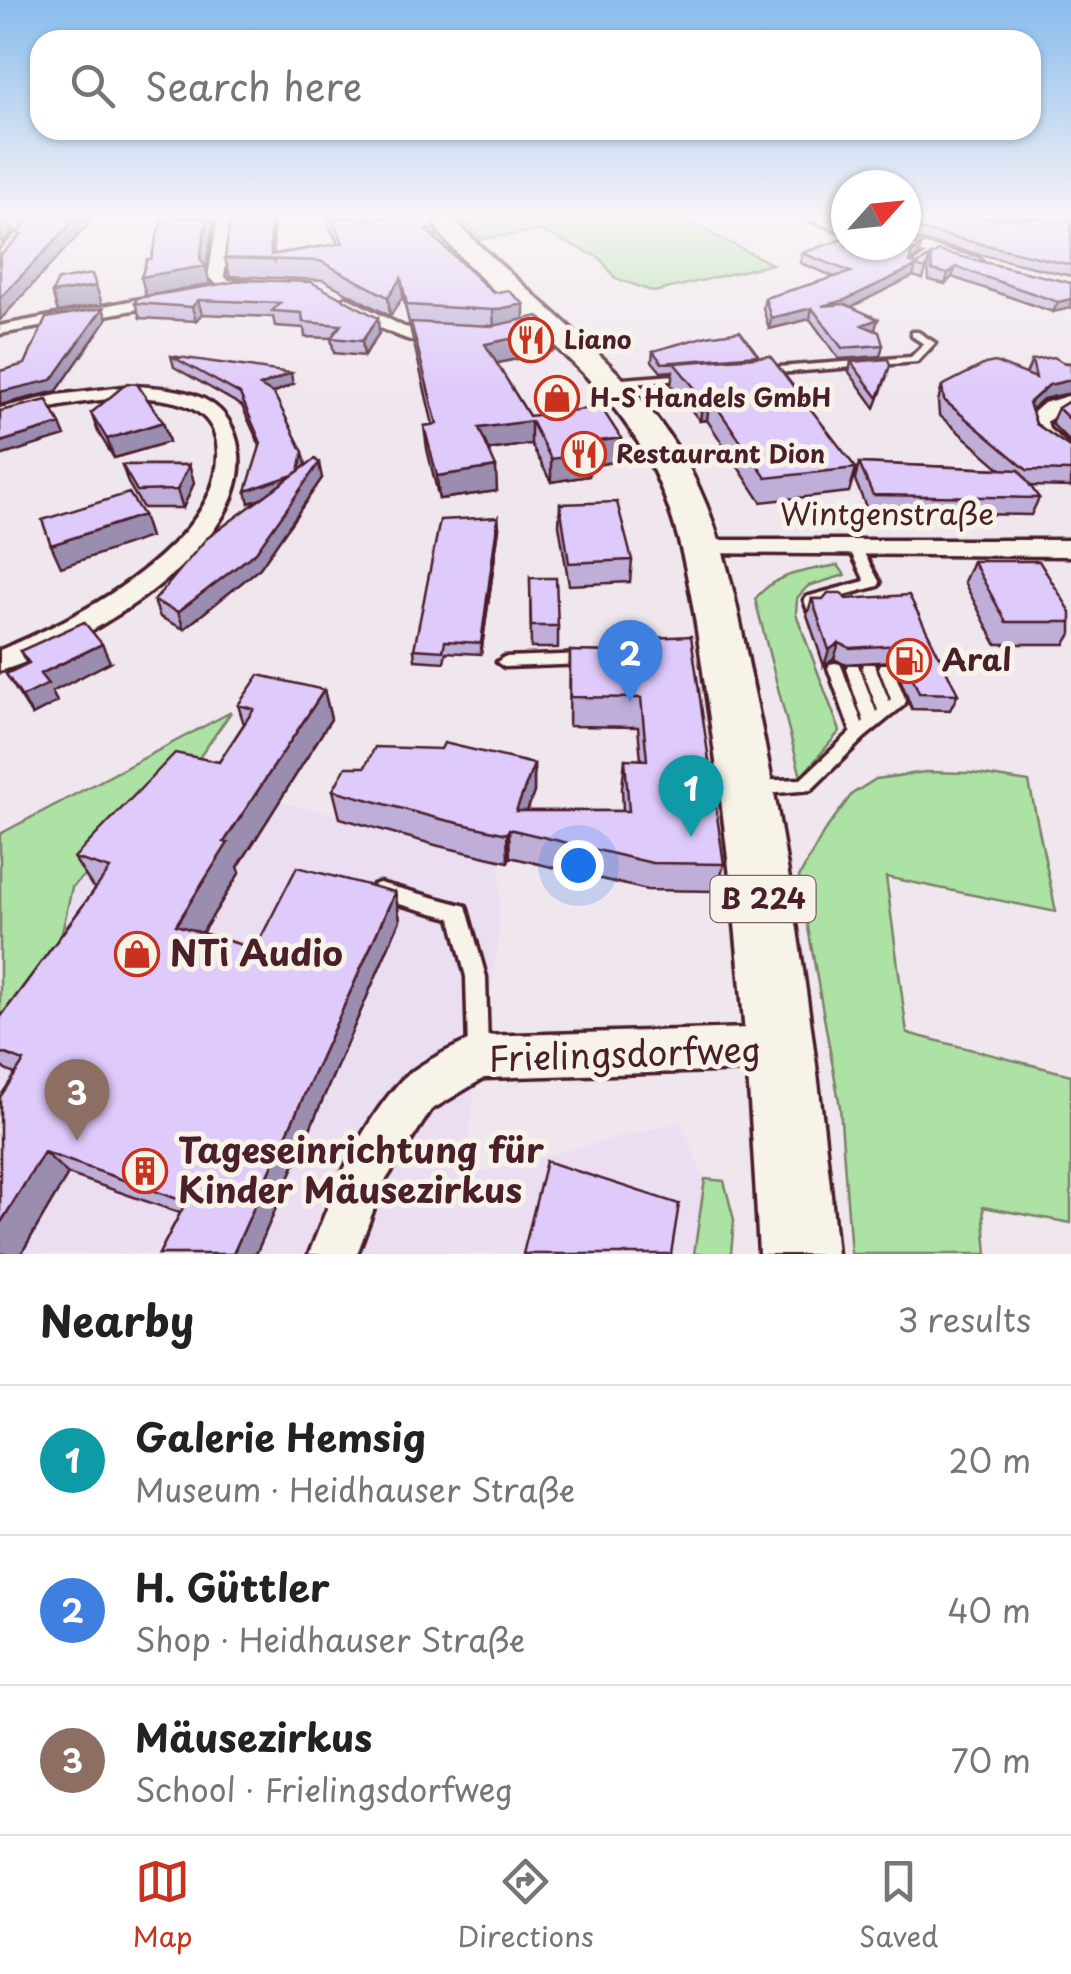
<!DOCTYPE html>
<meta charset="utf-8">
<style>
:root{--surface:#fff;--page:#f6f6f6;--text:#222;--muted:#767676;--line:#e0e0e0;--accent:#c8321e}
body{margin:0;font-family:"Playpen Sans",sans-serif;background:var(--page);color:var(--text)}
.compass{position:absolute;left:831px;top:170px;width:90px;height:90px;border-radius:50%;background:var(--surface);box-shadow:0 2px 8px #0004;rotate:63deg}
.you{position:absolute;left:578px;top:865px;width:35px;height:35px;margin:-25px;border:8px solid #fff;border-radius:50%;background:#1a73e8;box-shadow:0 0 0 15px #1a73e833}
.badge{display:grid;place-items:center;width:65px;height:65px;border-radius:50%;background:var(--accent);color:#fff;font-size:32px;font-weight:700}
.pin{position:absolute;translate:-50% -82px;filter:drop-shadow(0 2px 5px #0008)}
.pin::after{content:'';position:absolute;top:52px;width:35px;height:30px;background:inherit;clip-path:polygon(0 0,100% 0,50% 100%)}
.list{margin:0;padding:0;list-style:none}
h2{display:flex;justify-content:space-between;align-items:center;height:130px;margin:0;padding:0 40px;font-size:42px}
h2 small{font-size:32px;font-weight:400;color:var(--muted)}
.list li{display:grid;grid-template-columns:65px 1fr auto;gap:30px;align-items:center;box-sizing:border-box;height:150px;padding:0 40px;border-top:2px solid var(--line)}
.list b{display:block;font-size:38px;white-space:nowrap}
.list p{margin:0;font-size:32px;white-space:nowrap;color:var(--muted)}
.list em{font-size:32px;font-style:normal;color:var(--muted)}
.icon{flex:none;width:55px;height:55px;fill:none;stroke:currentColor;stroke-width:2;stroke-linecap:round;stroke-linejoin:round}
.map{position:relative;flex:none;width:1071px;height:1254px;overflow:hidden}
.search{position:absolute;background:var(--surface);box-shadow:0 2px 8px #0004;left:30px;right:30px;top:30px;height:110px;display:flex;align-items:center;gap:25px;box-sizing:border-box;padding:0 35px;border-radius:30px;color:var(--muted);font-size:38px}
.sheet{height:580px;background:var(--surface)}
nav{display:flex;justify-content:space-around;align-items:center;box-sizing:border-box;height:140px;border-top:2px solid var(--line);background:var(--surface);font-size:28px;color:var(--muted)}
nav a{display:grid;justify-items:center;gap:5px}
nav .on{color:var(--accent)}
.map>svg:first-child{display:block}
.built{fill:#ebdef2}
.green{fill:#ace2a4;stroke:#7b8068;stroke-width:2.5}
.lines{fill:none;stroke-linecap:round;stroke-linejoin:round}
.service-casing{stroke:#4a1f2b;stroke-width:7}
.minor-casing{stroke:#4a1f2b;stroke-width:7}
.primary-casing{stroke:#4a1f2b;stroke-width:7}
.service{fill:#f7f3e8;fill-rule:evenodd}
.minor{fill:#f7f3e8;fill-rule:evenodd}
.primary{fill:#f7f3e8;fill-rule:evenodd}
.wall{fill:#bfaed8;stroke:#4a1f2b;stroke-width:2.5}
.shaded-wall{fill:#9b8db0;stroke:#4a1f2b;stroke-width:2.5}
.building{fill:#decafb;stroke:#4a1f2b;stroke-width:2.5}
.labels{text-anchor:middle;stroke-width:10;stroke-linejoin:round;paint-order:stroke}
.far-poi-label{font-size:25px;font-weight:bold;fill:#4a1f2b;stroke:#f7f3e8;text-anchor:start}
.shield{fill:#f7f3e8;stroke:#7e5f64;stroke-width:2.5}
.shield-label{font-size:28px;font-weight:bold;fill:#4a1f2b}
.street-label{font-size:30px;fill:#4a1f2b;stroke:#f7f3e8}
.poi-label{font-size:30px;font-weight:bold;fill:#4a1f2b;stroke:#f7f3e8;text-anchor:start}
.near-poi-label{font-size:35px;font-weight:bold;fill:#4a1f2b;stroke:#f7f3e8;text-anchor:start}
.near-street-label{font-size:35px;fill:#4a1f2b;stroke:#f7f3e8}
</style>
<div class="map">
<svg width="1071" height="1254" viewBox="0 0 1071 1254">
<rect width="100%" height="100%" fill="#f0e7ee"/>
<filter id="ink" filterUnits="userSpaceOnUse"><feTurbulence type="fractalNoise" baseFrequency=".01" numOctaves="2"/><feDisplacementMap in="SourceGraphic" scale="20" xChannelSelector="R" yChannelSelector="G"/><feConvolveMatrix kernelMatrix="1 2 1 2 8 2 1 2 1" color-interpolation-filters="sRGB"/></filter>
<g filter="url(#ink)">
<path class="built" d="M183,781L501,850L498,945L479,1057L464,1176L680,1122L705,1179L694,1254H0V1054L57,956L71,887Z"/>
<path class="green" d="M461,218H680L772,264L654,292L615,278L600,258L540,230L481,239Z
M838,565L845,575L808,586L797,598L796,614L840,731L801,777L755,599C777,572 806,571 838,565Z
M231,712L183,781L72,887L57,956L0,1054V834Z
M925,772L971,773L1029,782L1056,912L886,877L907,1033L1071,1075V1223L983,1207L987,1254H851L840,1107L799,877L824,832L852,794L876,779Z
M705,1179L724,1181L734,1220L731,1254H694Z"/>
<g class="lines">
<defs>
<path id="service" d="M933,250L940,252L916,270H910V266Z
M912,332H918L935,343L917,362L765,374L760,371L765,368L911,357L924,344L912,336Z
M688,374L691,375V379L610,386L605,383L610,380Z
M854,542L860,546L880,583L878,586L818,602L820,608L818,611H808L804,600L806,597L865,581L848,546Z
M588,654L595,659L588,664L504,667L497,662L504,657Z
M835,663L840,664L842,668L862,723L864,721L846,669L848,665H858L876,712L878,710L862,668L864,664H874L889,701L891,699L879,668L881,664H891L906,701L904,705L864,738L811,790L754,795L748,793L746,788L748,783L754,781L801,779L851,732L828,668L830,664Z
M379,883L466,906L486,977L488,1051L485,1058L478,1061L471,1058L468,1051L466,977L451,918L373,897L370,891L373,885Z"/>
<path id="minor" d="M0,218H12L37,229L0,263V250L20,230L0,224Z
M218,218H232L224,276L228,280L263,283V289L224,290L208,277Z
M804,218H826L846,224V233Z
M906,240L978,258L981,261L973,266L901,248L898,245H906Z
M172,293L178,294V302L0,334V326L4,325Z
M346,297L404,327L449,334L458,339C431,360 365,320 340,306L338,302Z
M132,386C172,388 221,391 235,435C270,540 82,647 0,671V650C66,623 131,589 180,537C201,514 218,487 218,455C220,362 52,407 0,420V408L57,395Z
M1071,395V407L1047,421L1049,429L1071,447V465L1032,436L1026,419L1044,403Z
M703,540H1071V556L694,553L691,548Z
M783,1027L798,1033L804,1048L798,1063L783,1069L484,1078L431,1110L383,1184L357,1254H309C333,1194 355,1133 399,1083C413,1066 458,1045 479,1036Z"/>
<path id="primary" d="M428,218H452C528,298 625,360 682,456C726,530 739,618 756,701C794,884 819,1068 837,1254H759C750,1070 735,887 708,705C694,612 685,511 631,431C576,349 486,297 428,218Z"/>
</defs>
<use href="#service" class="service-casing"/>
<use href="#minor" class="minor-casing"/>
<use href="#primary" class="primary-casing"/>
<use href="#service" class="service"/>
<use href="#minor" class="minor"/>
<use href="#primary" class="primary"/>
</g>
<path class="wall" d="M326,218H429L436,228L437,240L493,293L524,319L553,351L496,363L529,416L621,438L619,461L590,466L589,476L551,482L531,444L489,450L497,491L439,499L427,449L424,426L433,425L403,297L390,316L323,280L230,276L225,258L274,254L338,244Z
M906,218H1071V276L906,237Z
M921,246L918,256L910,263L919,264L930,256L923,279L913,276L851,307L875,330H874L883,345L880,356L839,359L810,319L769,329L763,308L765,298L835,277L800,263L802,253Z
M931,256L1071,283L1053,312L952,277L945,284L929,280L928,266Z
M245,280L379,333L364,356L334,353L331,338L305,337L304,328L275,326L273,317L202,314L196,321L140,318L135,303Z
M653,351L758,355V357L856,468L849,492L761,502L707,420L700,421L671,385L673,371L661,372L652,361Z
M171,356L293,384L272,393L305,466L322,478L260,568L184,629L160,617L154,601L259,500L249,503L260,446L242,406L174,367Z
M1032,360L1071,363V393L1043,399L1031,410L1036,424L1071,448V487L1030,486L1039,498L1031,515L868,512L855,480L859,463L1001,469L939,415L938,401L942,386L1026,374Z
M851,362L887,376L875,408L849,372Z
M1071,400V443L1051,423L1058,408Z
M91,413L163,422L169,442L114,458L98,432Z
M122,465H189L194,483L183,508H143L128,483Z
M560,504L632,560L630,582L569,585L559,525Z
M498,517L499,528L481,654L446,652L444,662L415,660L414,649Z
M973,561L1071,622V634L1065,644H996L964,582Z
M530,578L558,626V648H531Z
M812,599H846L958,694L950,710L912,709L893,661L844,664L834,659L824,666L807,615Z
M652,638L724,864L717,891L647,890L510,857L508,862L439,846L340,818L333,790L534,764V792L527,811H623L622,788L625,759L641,760L638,727L569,726L570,651L650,653Z
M20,651L110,662L52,692L57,702L32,715L6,674L27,664Z
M324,690L331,719L238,867L240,872L202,933L255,949L395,892L400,920L256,1254H159L180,1213L68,1174L21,1254H0L15,1074L5,1070L0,1065V1018L96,888L92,886L74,858L219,762L244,724L238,705Z"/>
<path class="shaded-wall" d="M7,218L13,232L2,243L0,238V225Z
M77,218H94L0,320V298Z
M207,218H214L206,268L210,284L146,296L141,277L200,258Z
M270,218H273L274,260L271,255Z
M436,228L437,246L426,230Z
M921,246L918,256L908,263L911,253Z
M916,266L913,276L843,311L822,306Z
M956,267L952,277L945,284L948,274Z
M401,278L403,297L390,316L388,297Z
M96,286L102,304L58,312L52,293Z
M1071,299V308L1053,312L1058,302Z
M198,300L202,314L196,321L192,307Z
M524,304V324L494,330L493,310Z
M103,308L107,319L57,391L0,405V392Z
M812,308L810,319L769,329L771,318Z
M378,318L379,333L364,356L362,341Z
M878,319L875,330L860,335L862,325Z
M553,330V351L485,366V344Z
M291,373L293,384L262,398L260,386Z
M1071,380V393L1043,399L1022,418L1029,403L1049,385Z
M710,397L707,420L700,421L703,398Z
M531,421V444L480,451L479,428Z
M163,422L169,442L114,458L107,439Z
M60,424L65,436L0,456V442Z
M621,438L619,461L590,466L589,476L551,482V459L585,443Z
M303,452L306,464L301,486L249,503L246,491Z
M319,463L322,478L260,568L184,629L178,612Z
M189,465L194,483L183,508L177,490Z
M496,467L497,491L439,499L437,476Z
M143,515L150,537L61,567L51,545Z
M498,517L499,528L481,654V643Z
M839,643L834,659L824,666L829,650Z
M102,644L110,662L52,692L57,702L32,715L22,697L40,674Z
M324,690L331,719L238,867L240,872L190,952L176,925L224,842Z
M534,764V792L520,831L516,811Z
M509,829L510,857L508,862L507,834Z
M395,892L400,920L256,1254H233Z
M44,1152L68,1174L21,1254H0V1224Z"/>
<path class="building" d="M31,218H77L0,298V255L22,234L17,233Z
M162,218H207L200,258L205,266L141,277L147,259H151Z
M230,218H270L271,255L343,243L332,218H429L436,228L426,230L493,293L508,290L524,304L493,310L407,305L401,278L388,297L320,261L225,258Z
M906,218H1071V265L909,227L906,229Z
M846,238V245H906V243L921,246L911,253L910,263L919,264L930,256L926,269L916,266L845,300L822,306L845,304L878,319L862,325L879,332L883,345L842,348L812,308L771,318L765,298L851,272L802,253Z
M938,251L1071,283V299L1058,302L956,267L948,274L932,270L931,256Z
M92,274L96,286L52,293L58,280Z
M245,280L311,282L378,318L362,341L331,338L341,325L303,322L302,313L272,311L280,303L198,300L192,307L135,303L137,298Z
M103,308L52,380L0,392V371L25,364L46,318Z
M538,316L553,330L485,344L529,416L601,407L621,438L585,443L590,453L551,459L531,421L479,428L496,467L437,476L424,426L437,424L411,322L493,326Z
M740,331L758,355L662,363L653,351L707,336Z
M171,356L291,373L260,386L274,394L303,452L299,471L293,475L246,491L261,443L240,394Z
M770,356L856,468L766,478L710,397L703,398L674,363Z
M1054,357L1064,363H1071V380L1049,385L1029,403L1036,424L1071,448V471L1027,470L944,400L942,386L985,364L995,362L1036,378L1032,360Z
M888,359L890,366L878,398L851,362Z
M127,383L137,384L163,422L107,439L91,413Z
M47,400L60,424L0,442V411Z
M1071,400V421L1058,408Z
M315,459L319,463L256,552L178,612L154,601L206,539Z
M859,463L1019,470L1039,498L873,495Z
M122,465H189L177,490L137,491Z
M129,493L143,515L51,545L42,520Z
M617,502L632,560L569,563L560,504Z
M498,517L481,643L445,641L443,651L414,649L440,520Z
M973,561H1039L1071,612V622H1006Z
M530,578H556L558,626H531Z
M828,593H841L846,599L909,595L958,694L919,693L899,645L850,648L839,643L829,650L812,599H823Z
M84,622L102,644L40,674L48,684L22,697L6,674L29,663L20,651Z
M691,636L724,864L652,863L509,829L507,834L436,818L333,790L346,767H365L375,747L441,749L444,743L534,764L516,811H629L625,759L647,760L641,698L570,697V651L654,653L652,638Z
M259,675L324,690L224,842L228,843L176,925L255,949L297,867L395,892L233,1254H159L186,1202L44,1152L0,1224V1097L24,1061L0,1052V1018L110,869L74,858L175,753L219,762L254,709L238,705Z
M546,1161L679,1204L671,1254H523Z"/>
</g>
<linearGradient id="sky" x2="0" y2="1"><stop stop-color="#88bced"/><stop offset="0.55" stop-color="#f8f4f7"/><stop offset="1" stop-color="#f8f4f7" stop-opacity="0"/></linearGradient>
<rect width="1071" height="394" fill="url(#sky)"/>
<defs>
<symbol id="restaurant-ring" viewBox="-11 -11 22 22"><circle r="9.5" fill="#f7f3e8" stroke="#c8321e" stroke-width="1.5"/><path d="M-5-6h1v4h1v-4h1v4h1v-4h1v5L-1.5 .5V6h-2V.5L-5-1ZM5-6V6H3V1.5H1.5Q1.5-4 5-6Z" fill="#c8321e"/></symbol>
<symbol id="shop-ring" viewBox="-11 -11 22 22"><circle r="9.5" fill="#f7f3e8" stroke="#c8321e" stroke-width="1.5"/><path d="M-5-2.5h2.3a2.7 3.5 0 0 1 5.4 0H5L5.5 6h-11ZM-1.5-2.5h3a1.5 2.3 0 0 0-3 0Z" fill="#c8321e"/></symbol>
<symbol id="fuel-ring" viewBox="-11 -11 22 22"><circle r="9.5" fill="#f7f3e8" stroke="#c8321e" stroke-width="1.5"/><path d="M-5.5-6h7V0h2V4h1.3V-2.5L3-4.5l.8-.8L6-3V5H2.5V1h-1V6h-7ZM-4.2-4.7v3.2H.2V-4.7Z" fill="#c8321e"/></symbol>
<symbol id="building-ring" viewBox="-11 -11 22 22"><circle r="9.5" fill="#f7f3e8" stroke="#c8321e" stroke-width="1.5"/><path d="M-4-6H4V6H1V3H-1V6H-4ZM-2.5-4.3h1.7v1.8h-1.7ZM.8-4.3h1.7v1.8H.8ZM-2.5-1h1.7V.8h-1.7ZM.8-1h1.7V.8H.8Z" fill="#c8321e"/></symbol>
</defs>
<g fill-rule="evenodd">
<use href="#restaurant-ring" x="506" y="315" width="50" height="50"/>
<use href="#shop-ring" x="532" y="373" width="50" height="50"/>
<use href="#restaurant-ring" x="559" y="429" width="50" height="50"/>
<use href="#fuel-ring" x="884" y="636" width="50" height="50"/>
<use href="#shop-ring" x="112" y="929" width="50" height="50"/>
<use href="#building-ring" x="120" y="1146" width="50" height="50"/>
</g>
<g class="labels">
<g class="far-poi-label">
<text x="564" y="349">Liano</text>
<text x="590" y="407">H-S Handels GmbH</text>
<text x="616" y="463">Restaurant Dion</text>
</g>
<rect class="shield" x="710.5" y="876" width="105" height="46" rx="8"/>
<g class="shield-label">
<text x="763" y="909">B 224</text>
</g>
<g class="street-label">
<text x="887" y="525">Wintgenstraße</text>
</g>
<g class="poi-label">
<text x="942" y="671">Aral</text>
</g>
<g class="near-poi-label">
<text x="170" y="966">NTi Audio</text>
<text x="178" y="1163">Tageseinrichtung für<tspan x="178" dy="40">Kinder Mäusezirkus</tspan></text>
</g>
<g class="near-street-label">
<text transform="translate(625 1055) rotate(-2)" y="12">Frielingsdorfweg</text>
</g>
</g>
</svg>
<svg class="compass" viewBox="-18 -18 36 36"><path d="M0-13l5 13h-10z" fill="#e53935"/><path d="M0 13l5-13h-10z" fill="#767676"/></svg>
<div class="you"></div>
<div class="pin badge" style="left:691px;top:837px;background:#0f9aa8">1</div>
<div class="pin badge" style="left:630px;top:702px;background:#3f7fe0">2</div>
<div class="pin badge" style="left:77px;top:1141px;background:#8d6e63">3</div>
<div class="search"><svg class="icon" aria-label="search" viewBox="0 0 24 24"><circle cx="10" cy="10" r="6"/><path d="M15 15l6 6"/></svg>Search here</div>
</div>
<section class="sheet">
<h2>Nearby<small>3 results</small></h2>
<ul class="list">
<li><span class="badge" style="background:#0f9aa8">1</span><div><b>Galerie Hemsig</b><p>Museum · Heidhauser Straße</p></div><em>20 m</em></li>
<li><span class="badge" style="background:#3f7fe0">2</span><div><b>H. Güttler</b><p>Shop · Heidhauser Straße</p></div><em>40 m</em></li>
<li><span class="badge" style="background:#8d6e63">3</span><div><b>Mäusezirkus</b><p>School · Frielingsdorfweg</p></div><em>70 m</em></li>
</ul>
</section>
<nav>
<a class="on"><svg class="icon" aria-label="map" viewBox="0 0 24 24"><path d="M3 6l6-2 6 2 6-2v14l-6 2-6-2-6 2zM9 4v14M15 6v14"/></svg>Map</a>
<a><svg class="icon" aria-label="directions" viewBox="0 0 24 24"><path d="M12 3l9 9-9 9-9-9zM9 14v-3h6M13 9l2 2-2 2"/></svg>Directions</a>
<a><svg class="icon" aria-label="saved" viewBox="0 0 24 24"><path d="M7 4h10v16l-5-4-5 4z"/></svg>Saved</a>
</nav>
